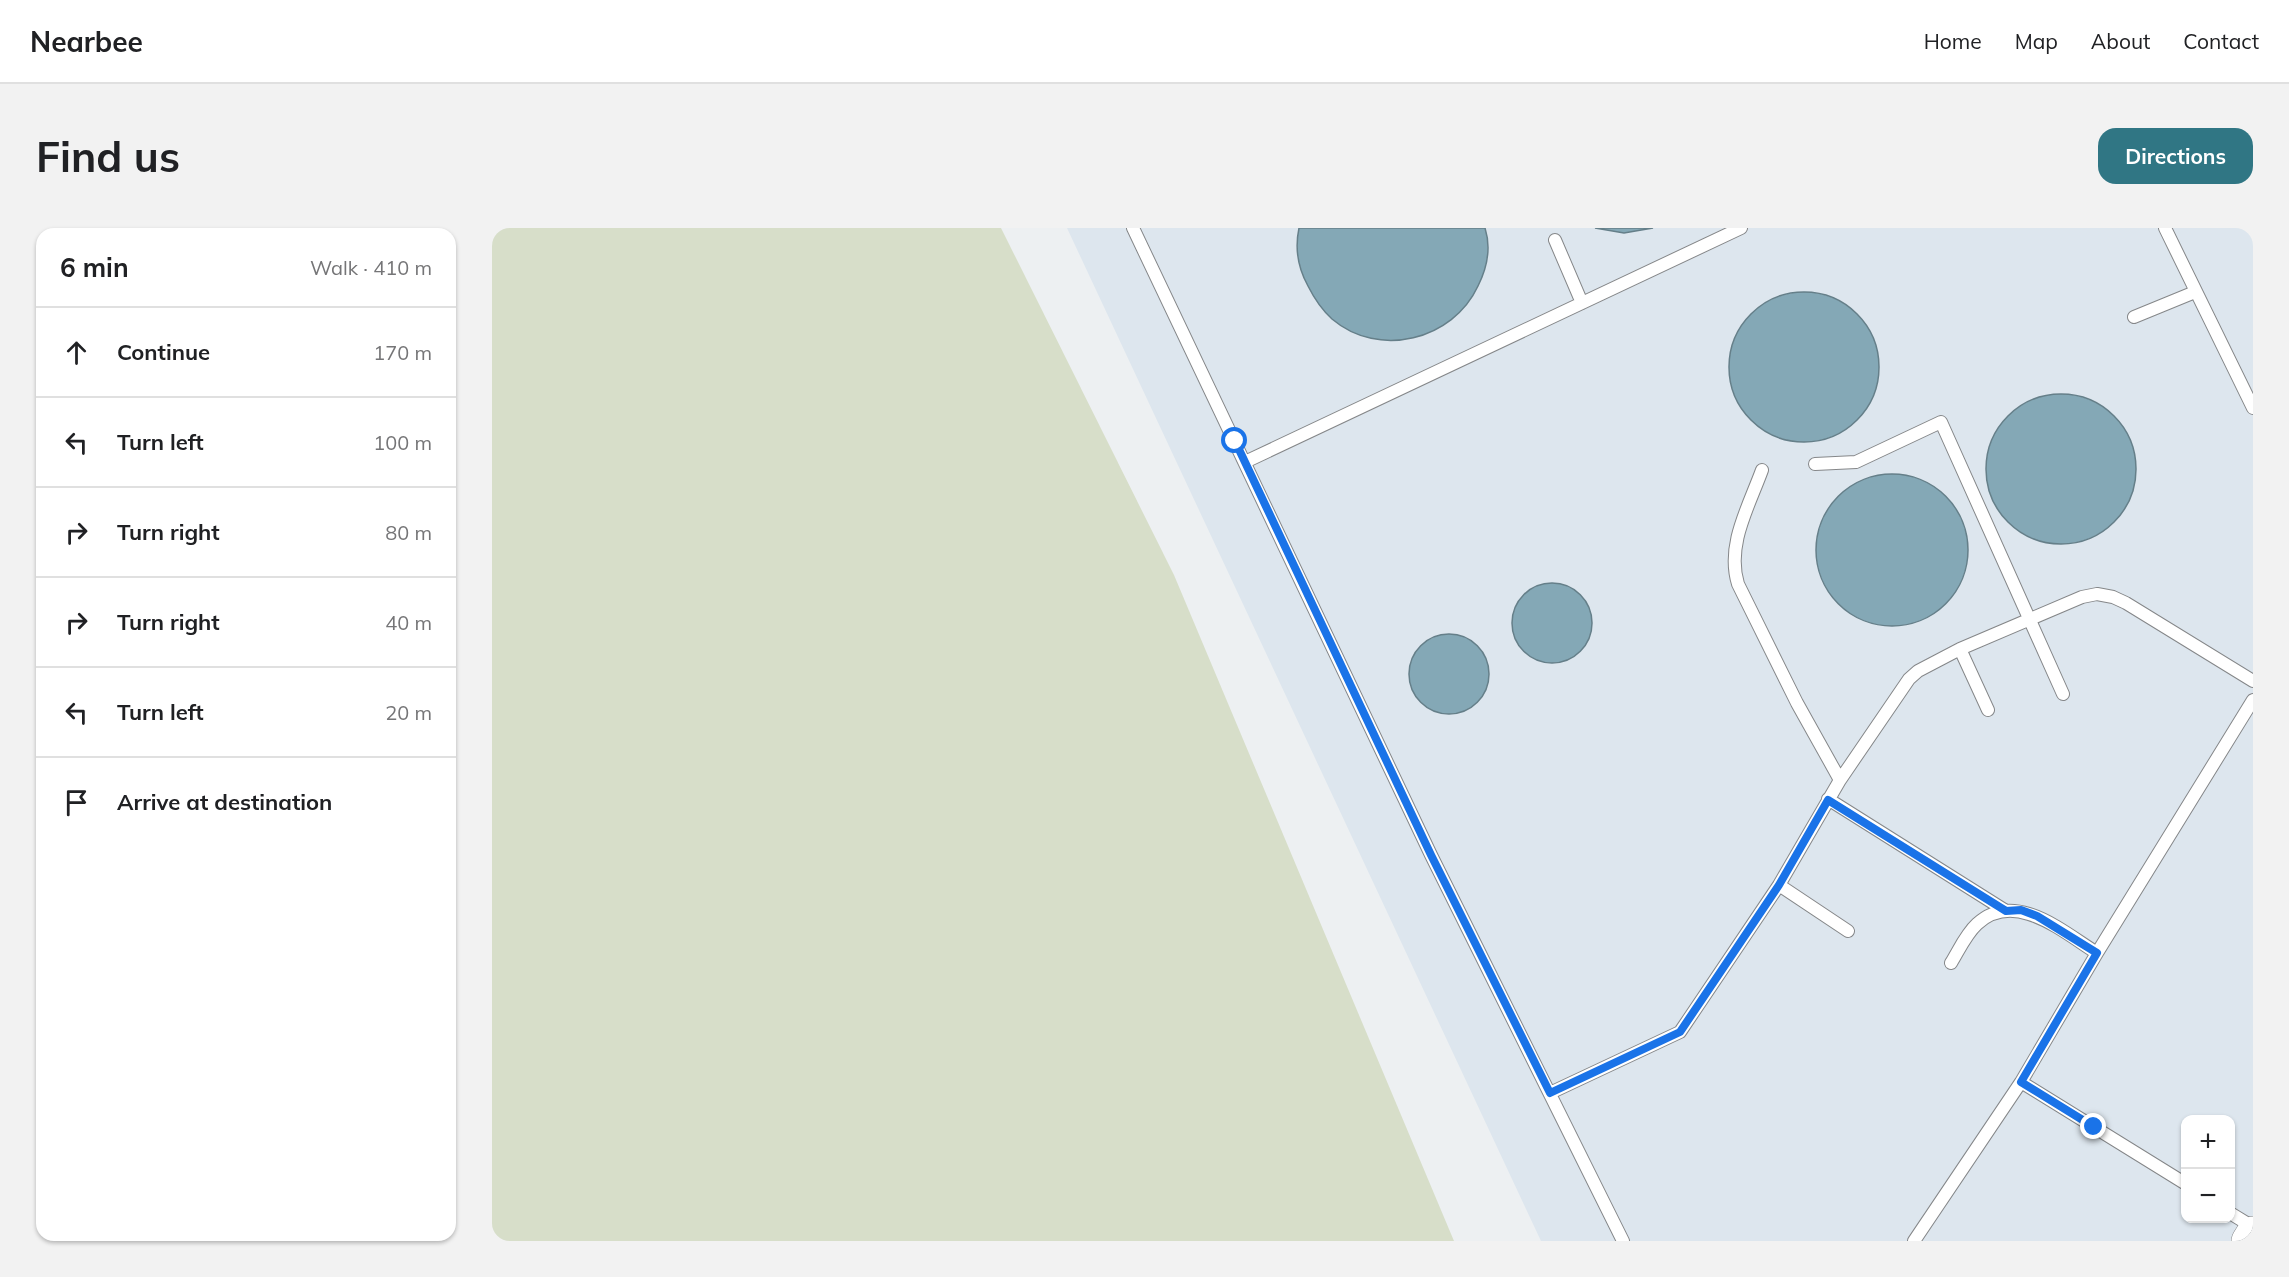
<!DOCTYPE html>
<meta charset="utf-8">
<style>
:root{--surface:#fff;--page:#f2f2f2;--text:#202124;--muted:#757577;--line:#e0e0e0;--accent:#307684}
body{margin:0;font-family:Mulish,sans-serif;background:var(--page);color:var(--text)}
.controls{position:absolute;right:18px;bottom:18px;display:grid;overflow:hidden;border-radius:12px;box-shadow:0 2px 4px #0004}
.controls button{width:54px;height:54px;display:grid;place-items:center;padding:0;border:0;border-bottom:2px solid var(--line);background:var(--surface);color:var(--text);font:30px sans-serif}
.stop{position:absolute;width:18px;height:18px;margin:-14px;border:4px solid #1a73e8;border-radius:50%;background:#fff}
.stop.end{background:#1a73e8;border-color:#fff;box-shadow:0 2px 6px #0008}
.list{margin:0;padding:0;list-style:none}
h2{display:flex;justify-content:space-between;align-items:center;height:78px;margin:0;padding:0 24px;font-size:26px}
h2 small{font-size:20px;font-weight:400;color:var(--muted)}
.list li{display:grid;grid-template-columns:39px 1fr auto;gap:18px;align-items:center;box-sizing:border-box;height:90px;padding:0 24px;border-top:2px solid var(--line)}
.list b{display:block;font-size:22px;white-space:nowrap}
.list em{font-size:20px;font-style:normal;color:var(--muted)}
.icon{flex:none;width:33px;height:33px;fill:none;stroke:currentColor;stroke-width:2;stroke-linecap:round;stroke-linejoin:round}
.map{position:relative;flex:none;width:1761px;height:1013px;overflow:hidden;border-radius:18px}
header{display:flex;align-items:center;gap:36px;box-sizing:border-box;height:84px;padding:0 30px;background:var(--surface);border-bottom:2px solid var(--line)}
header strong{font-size:28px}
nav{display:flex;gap:33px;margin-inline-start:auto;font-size:21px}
.intro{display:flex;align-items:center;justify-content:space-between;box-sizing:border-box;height:144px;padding:0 36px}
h1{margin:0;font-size:42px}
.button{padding:15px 27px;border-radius:18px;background:var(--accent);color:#fff;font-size:21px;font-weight:700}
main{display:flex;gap:36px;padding:0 36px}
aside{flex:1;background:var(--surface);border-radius:18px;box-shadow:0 2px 4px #0004}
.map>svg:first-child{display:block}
.built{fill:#dde6ee;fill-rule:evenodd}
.green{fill:#d7dec9}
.water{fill:#84a8b6;stroke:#657f89;stroke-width:1.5}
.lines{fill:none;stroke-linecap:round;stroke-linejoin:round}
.lane-casing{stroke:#858789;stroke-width:14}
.secondary-casing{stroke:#858789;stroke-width:34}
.lane{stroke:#fff;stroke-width:12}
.secondary{stroke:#fff;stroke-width:33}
.route{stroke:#1a73e8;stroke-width:8}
</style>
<header>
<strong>Nearbee</strong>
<nav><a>Home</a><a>Map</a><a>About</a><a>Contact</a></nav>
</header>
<div class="intro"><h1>Find us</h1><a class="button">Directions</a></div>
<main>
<aside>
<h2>6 min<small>Walk · 410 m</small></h2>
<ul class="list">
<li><svg class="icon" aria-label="ahead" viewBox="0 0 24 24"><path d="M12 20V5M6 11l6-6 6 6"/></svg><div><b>Continue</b></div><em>170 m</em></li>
<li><svg class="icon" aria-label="left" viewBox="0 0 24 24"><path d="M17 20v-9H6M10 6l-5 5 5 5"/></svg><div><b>Turn left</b></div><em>100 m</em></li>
<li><svg class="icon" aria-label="right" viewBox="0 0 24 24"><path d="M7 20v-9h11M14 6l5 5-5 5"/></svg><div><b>Turn right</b></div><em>80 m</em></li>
<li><svg class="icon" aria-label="right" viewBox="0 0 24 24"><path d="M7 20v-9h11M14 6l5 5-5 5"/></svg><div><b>Turn right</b></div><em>40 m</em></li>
<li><svg class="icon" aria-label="left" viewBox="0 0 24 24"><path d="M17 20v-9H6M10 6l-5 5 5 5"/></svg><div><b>Turn left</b></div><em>20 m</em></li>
<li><svg class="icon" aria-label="arrive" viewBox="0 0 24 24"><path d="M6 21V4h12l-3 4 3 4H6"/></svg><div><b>Arrive at destination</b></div></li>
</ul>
</aside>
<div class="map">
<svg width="1761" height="1013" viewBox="0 0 1761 1013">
<rect width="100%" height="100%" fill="#edf0f2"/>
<path class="built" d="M575,0H1761V1013H1049ZM1694,892H1738V990H1694Z"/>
<path class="green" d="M0,0H509L682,347L962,1013H0Z"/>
<path class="water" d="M807,0H993C999,19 995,40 986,58C961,112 887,131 840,91C829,81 822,70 816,58C806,40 803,19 807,0Z
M1103,0H1161L1132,5Z
M1237 139a75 75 0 1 1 150 0a75 75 0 1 1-150 0Z
M1494 241a75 75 0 1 1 150 0a75 75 0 1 1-150 0Z
M1324 322a76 76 0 1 1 152 0a76 76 0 1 1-152 0Z
M1020 395a40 40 0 1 1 80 0a40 40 0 1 1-80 0Z
M917 446a40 40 0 1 1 80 0a40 40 0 1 1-80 0Z"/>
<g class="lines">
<defs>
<path id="lane" d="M641,0L939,627L1131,1013
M1673,0L1761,180
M1063,12L1090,75
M1642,89L1703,64
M753,234L1249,0
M1323,236L1364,234L1449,194L1571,466
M1270,242C1257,278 1234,317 1246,356L1305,475L1348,552
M1468,421L1496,482
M1336,571L1514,683
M1287,657L1356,703
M1459,735C1467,722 1474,706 1485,696C1523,661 1571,704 1605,725
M1529,854L1694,956
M1058,865L1188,804L1287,657L1348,552L1417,451L1426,443L1468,421L1590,369L1605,366L1621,369L1634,375L1761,453
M1738,985L1761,999
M1422,1013L1529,854L1605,725L1761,472"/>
<path id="secondary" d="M1756,1013L1761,1005"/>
</defs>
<use href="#lane" class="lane-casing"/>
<use href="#secondary" class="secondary-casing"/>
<use href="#lane" class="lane"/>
<use href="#secondary" class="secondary"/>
</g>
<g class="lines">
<path class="route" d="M743,213L939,627L1058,865L1188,804L1287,657L1336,572L1514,683L1529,682L1545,688L1605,725L1529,854L1602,899"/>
</g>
</svg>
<div class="controls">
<button>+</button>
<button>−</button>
</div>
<div class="stop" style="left:743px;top:213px"></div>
<div class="stop end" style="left:1602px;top:899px"></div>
</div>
</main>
